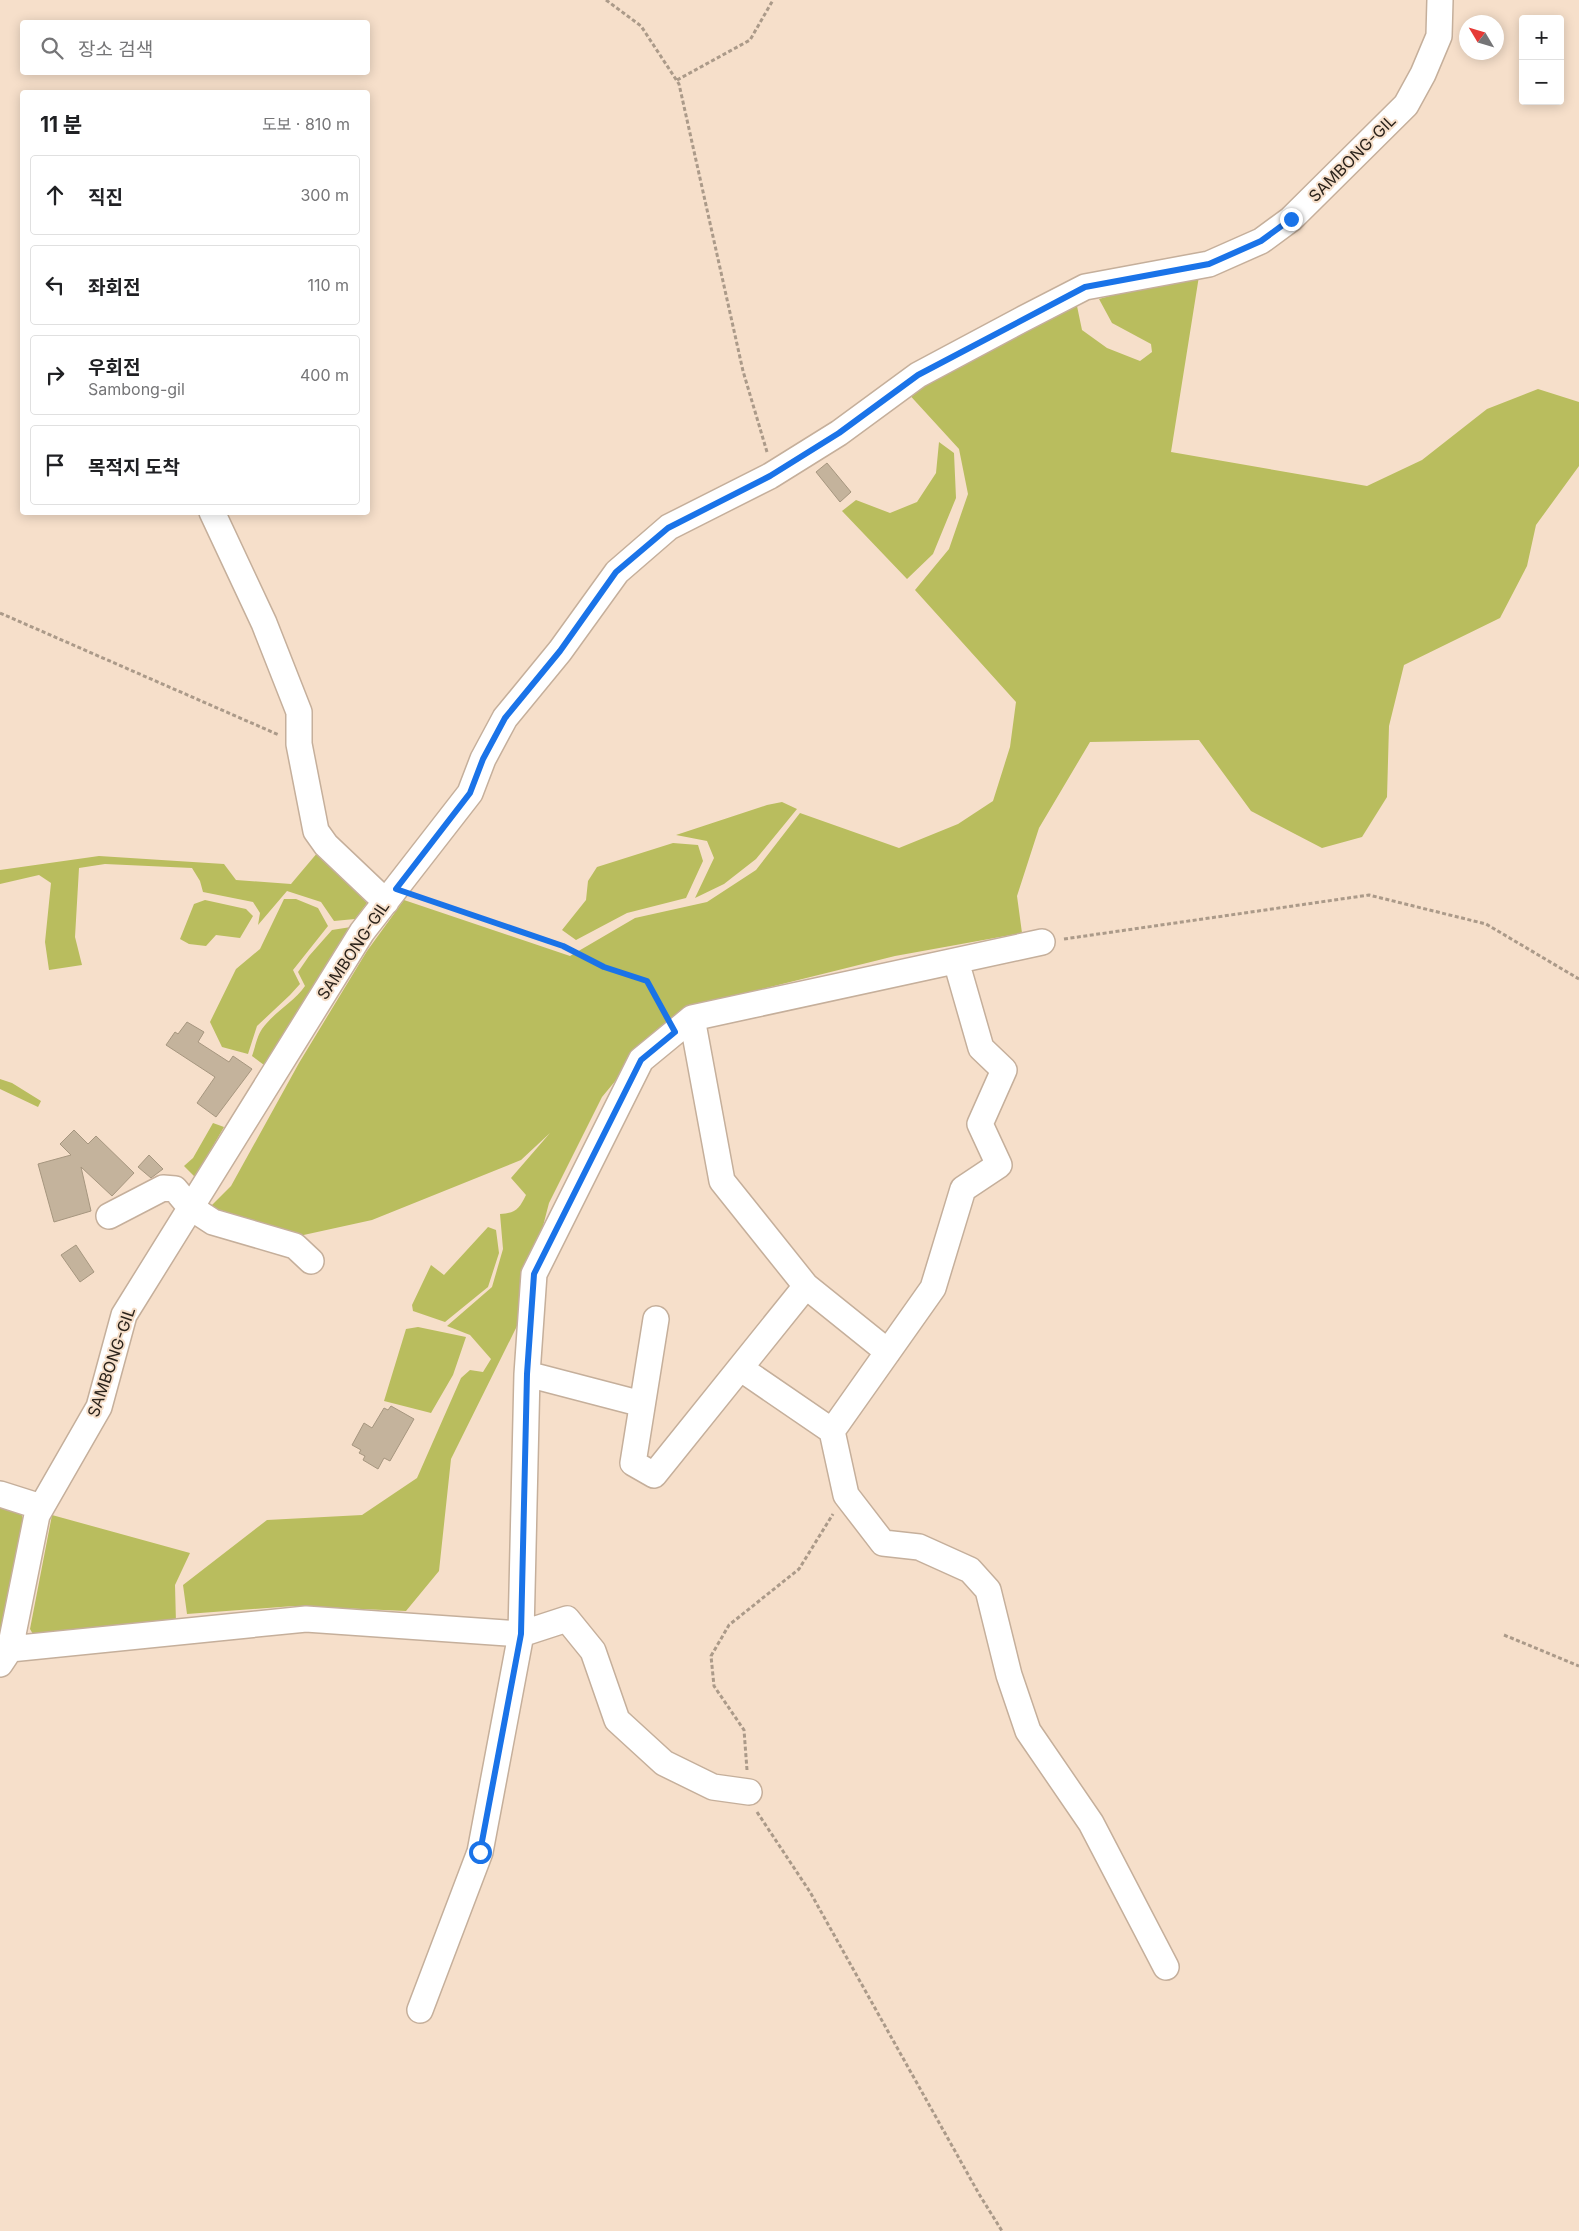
<!DOCTYPE html>
<html lang="ko">
<meta charset="utf-8">
<style>
:root{--surface:#fff;--page:#f2f2f2;--text:#202124;--muted:#757577;--line:#e0e0e0}
body{margin:0;font-family:Inter,"Noto Sans KR",sans-serif;background:var(--page);color:var(--text)}
.controls{position:absolute;right:15px;top:15px;display:grid;overflow:hidden;border-radius:5px;box-shadow:0 2px 12px #0003}
.controls button{width:45px;height:45px;display:grid;place-items:center;padding:0;border:0;border-bottom:1px solid var(--line);background:var(--surface);color:var(--text);font:25px sans-serif}
.compass{position:absolute;left:1459px;top:15px;width:45px;height:45px;border-radius:50%;background:var(--surface);box-shadow:0 2px 12px #0003;rotate:308deg}
.stop{position:absolute;width:15px;height:15px;margin:-11px;border:4px solid #1a73e8;border-radius:50%;background:#fff}
.stop.end{background:#1a73e8;border-color:#fff;box-shadow:0 1px 5px #0008}
.list{margin:0;padding:0;list-style:none}
h2{display:flex;justify-content:space-between;align-items:center;height:65px;margin:0;padding:0 20px;font-size:21px}
h2 small{font-size:16px;font-weight:400;color:var(--muted)}
.list li{display:grid;grid-template-columns:32px 1fr auto;gap:15px;align-items:center;box-sizing:border-box;height:80px;margin:0 10px 10px;padding:0 10px;border:1px solid var(--line);border-radius:5px}
.list b{display:block;font-size:19px;white-space:nowrap}
.list p{margin:0;font-size:16px;white-space:nowrap;color:var(--muted)}
.list em{font-size:16px;font-style:normal;color:var(--muted)}
.icon{flex:none;width:28px;height:28px;fill:none;stroke:currentColor;stroke-width:2;stroke-linecap:round;stroke-linejoin:round}
.map{position:relative;flex:none;width:1579px;height:2231px;overflow:hidden}
.search{position:absolute;background:var(--surface);box-shadow:0 2px 12px #0003;left:20px;top:20px;width:350px;height:55px;display:flex;align-items:center;gap:12px;box-sizing:border-box;padding:0 18px;border-radius:5px;color:var(--muted);font-size:19px}
.panel{position:absolute;background:var(--surface);box-shadow:0 2px 12px #0003;left:20px;top:90px;width:350px;height:425px;border-radius:5px}
.map>svg:first-child{display:block}
.green{fill:#b9bd5e}
.building{fill:#c4b39c;stroke:#a6967f}
.lines{fill:none;stroke-linecap:round;stroke-linejoin:round}
.minor-casing{stroke:#c5af9b;stroke-width:28}
.path{stroke:#ab9a89;stroke-width:3;stroke-dasharray:4 2.5;stroke-linecap:butt}
.minor{stroke:#fff;stroke-width:25}
.route{stroke:#1a73e8;stroke-width:6}
.labels{text-anchor:middle;stroke-width:4;stroke-linejoin:round;paint-order:stroke}
.street-label{font-size:16px;fill:#2b231b;stroke:#f6dfca}
</style>
<div class="map">
<svg width="1579" height="2231" viewBox="0 0 1579 2231">
<rect width="100%" height="100%" fill="#f6dfca"/>
<path class="green" d="M1199,276L1171,452L1367,486L1422,460L1487,409L1538,389L1579,402V466L1536,525L1527,566L1500,618L1404,665L1389,726L1387,797L1362,837L1322,848L1251,811L1199,740L1090,742L1039,828L1017,896L1022,933L895,956L762,989L661,1026L602,1097L549,1203L517,1326L451,1459L439,1571L406,1611L294,1606L187,1614L183,1585L267,1520L362,1515L417,1478L461,1378L470,1370L483,1372L491,1359L470,1335L447,1326L492,1287L503,1249L500,1214C516,1213 519,1209 526,1195L511,1178L550,1133L521,1160L372,1220L299,1236L205,1212L231,1186L299,1063L367,951L404,900L570,956L635,918L707,902L756,870L800,813L899,848L958,824L993,801L1010,747L1016,702L915,590L949,549L968,494L959,449L905,390L1051,314L1077,306L1082,330L1107,348L1140,361L1152,352L1151,344L1112,323L1099,299L1138,288Z
M939,442L954,453L956,498L933,554L907,579L842,511L856,500L890,513L917,502L936,473Z
M782,802L797,809L756,859L724,884L695,898L714,858L707,841L676,835L767,805Z
M673,843L698,845L703,861L686,898L627,913L576,940L562,930L586,900L588,881L597,867Z
M318,852L367,903L355,919L334,921L321,902L287,891L258,925L260,913L253,902L203,892L200,881L192,868L105,864L79,868L75,937L82,965L49,970L45,942L51,883L39,875L0,884V870L99,856L224,864L236,880L291,884Z
M284,899H296L318,908L328,926L293,970L300,984L290,995L257,1026L248,1054L222,1047L210,1022L236,969L260,949Z
M205,900L246,909L253,916L240,938L216,935L206,946L189,944L180,939L194,904Z
M351,927L268,1068L252,1056C255,1048 257,1036 262,1029C274,1012 293,1003 305,986L298,972L309,956L332,930Z
M0,1079L12,1083L41,1101L38,1107L0,1089Z
M213,1123L224,1127L195,1177L184,1166L193,1158Z
M488,1227L496,1230L499,1253L488,1287L445,1322L413,1311L412,1305L431,1265L444,1275Z
M418,1327L466,1337L453,1375L431,1413L384,1401L406,1329Z
M0,1505L21,1513L25,1524L0,1641Z
M52,1515L190,1553L175,1585L176,1623L34,1636L30,1629Z"/>
<path class="building" d="M827,463L851,492L840,502L816,472Z
M187,1022L204,1032L198,1042L229,1062L233,1056L252,1069L216,1117L197,1103L215,1077L166,1045L175,1032L178,1034Z
M74,1130L88,1144L96,1136L134,1173L112,1196L81,1167L91,1211L54,1222L38,1164L71,1155L60,1144Z
M149,1155L163,1169L151,1178L138,1167Z
M76,1245L94,1272L80,1282L61,1255Z
M391,1406L414,1419L390,1461L384,1458L378,1469L363,1460L365,1456L359,1453L361,1450L352,1445L364,1423L372,1428L384,1408L388,1410Z"/>
<g class="lines">
<defs>
<path id="minor" d="M212,512L264,623L299,712V744L316,831L326,845L386,902
M956,961L981,1048L1004,1070L980,1124L999,1165L963,1189L933,1288L832,1431L846,1495L883,1543L919,1547L970,1570L988,1590L1009,1675L1028,1731L1091,1823L1166,1967
M692,1018L722,1181L806,1286L888,1352
M109,1216L163,1188L175,1189L190,1207L213,1222L295,1246L311,1261
M656,1319L633,1463L654,1475L806,1286
M740,1368L832,1431
M527,1374L642,1404
M0,1494L41,1507
M10,1649L306,1619L521,1634L567,1619L593,1651L617,1720L664,1763L713,1787L749,1792
M0,1664L10,1649L37,1515L99,1407L124,1315L362,932L470,793L483,759L505,718L560,651L617,572L669,527L770,476L839,433L918,375L1021,320L1085,287L1209,264L1261,241L1291,219L1406,105L1423,74L1439,36L1440,0
M420,2010L480,1852L521,1634L527,1374L534,1274L641,1060L692,1018L1042,942"/>
</defs>
<use href="#minor" class="minor-casing"/>
<path class="path" d="M606,0L641,26L679,84L743,371L767,452
M677,80L750,40L773,0
M0,613L279,735
M417,896L563,945L604,967L647,981L664,1012
M1064,939L1369,895L1486,924L1579,979
M1504,1635L1579,1666
M747,1770L744,1730L714,1686L711,1656L729,1625L799,1569L833,1514
M757,1812L810,1892L979,2194L1002,2231"/>
<use href="#minor" class="minor"/>
</g>
<g class="lines">
<path class="route" d="M480,1852L521,1634L527,1374L534,1274L641,1060L675,1032L647,981L604,967L563,946L396,889L470,793L483,759L505,718L560,651L616,572L668,528L770,476L839,433L918,375L1085,287L1209,264L1261,241L1291,219"/>
</g>
<g class="labels">
<g class="street-label">
<text transform="translate(1352 158) rotate(-45)" y="6">SAMBONG-GIL</text>
<text transform="translate(353 950) rotate(-56)" y="6">SAMBONG-GIL</text>
<text transform="translate(111 1362) rotate(-71)" y="6">SAMBONG-GIL</text>
</g>
</g>
</svg>
<div class="controls">
<button>+</button>
<button>−</button>
</div>
<svg class="compass" viewBox="-18 -18 36 36"><path d="M0-13l5 13h-10z" fill="#e53935"/><path d="M0 13l5-13h-10z" fill="#757577"/></svg>
<div class="stop" style="left:480px;top:1852px"></div>
<div class="stop end" style="left:1291px;top:219px"></div>
<div class="search"><svg class="icon" aria-label="search" viewBox="0 0 24 24"><circle cx="10" cy="10" r="6"/><path d="M15 15l6 6"/></svg>장소 검색</div>
<section class="panel">
<h2>11 분<small>도보 · 810 m</small></h2>
<ul class="list">
<li><svg class="icon" aria-label="ahead" viewBox="0 0 24 24"><path d="M12 20V5M6 11l6-6 6 6"/></svg><div><b>직진</b></div><em>300 m</em></li>
<li><svg class="icon" aria-label="left" viewBox="0 0 24 24"><path d="M17 20v-9H6M10 6l-5 5 5 5"/></svg><div><b>좌회전</b></div><em>110 m</em></li>
<li><svg class="icon" aria-label="right" viewBox="0 0 24 24"><path d="M7 20v-9h11M14 6l5 5-5 5"/></svg><div><b>우회전</b><p>Sambong-gil</p></div><em>400 m</em></li>
<li><svg class="icon" aria-label="arrive" viewBox="0 0 24 24"><path d="M6 21V4h12l-3 4 3 4H6"/></svg><div><b>목적지 도착</b></div></li>
</ul>
</section>
</div>
